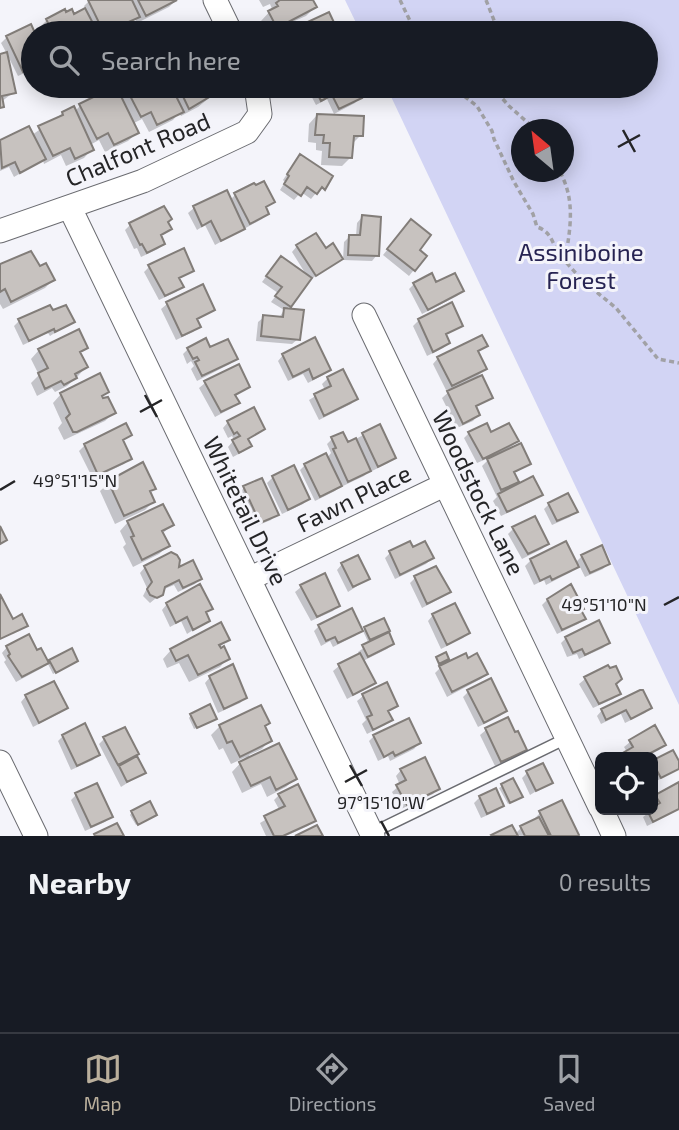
<!DOCTYPE html>
<meta charset="utf-8">
<style>
:root{--surface:#171b24;--page:#242831;--text:#f1f3f6;--muted:#9ea1a6;--line:#363941;--accent:#baaf9c}
body{margin:0;font-family:"Exo 2",sans-serif;background:var(--page);color:var(--text)}
.controls{position:absolute;right:21px;bottom:21px;display:grid;overflow:hidden;border-radius:10px;box-shadow:0 4px 18px #0003}
.controls button{width:63px;height:63px;display:grid;place-items:center;padding:0;border:0;border-bottom:2px solid var(--line);background:var(--surface);color:var(--text);font:35px sans-serif}
.compass{position:absolute;left:511px;top:119px;width:63px;height:63px;border-radius:50%;background:var(--surface);box-shadow:0 4px 18px #0003;rotate:331deg}
.list{margin:0;padding:0;list-style:none}
h2{display:flex;justify-content:space-between;align-items:center;height:91px;margin:0;padding:0 28px;font-size:30px}
h2 small{font-size:23px;font-weight:400;color:var(--muted)}
.icon{flex:none;width:38px;height:38px;fill:none;stroke:currentColor;stroke-width:2;stroke-linecap:round;stroke-linejoin:round}
.map{position:relative;flex:none;width:679px;height:836px;overflow:hidden}
.search{position:absolute;background:var(--surface);box-shadow:0 4px 18px #0003;left:21px;right:21px;top:21px;height:77px;display:flex;align-items:center;gap:18px;box-sizing:border-box;padding:0 24px;border-radius:38px;color:var(--muted);font-size:26px}
.sheet{height:196px;background:var(--surface)}
nav{display:flex;justify-content:space-around;align-items:center;box-sizing:border-box;height:98px;border-top:2px solid var(--line);background:var(--surface);font-size:19px;color:var(--muted)}
nav a{display:grid;justify-items:center;gap:4px}
nav .on{color:var(--accent)}
.map>svg:first-child{display:block}
.green{fill:#d2d4f4;fill-rule:evenodd}
.shadow{fill:#0003}
.building{fill:#c7c2bf;stroke:#827d79;stroke-width:2}
.lines{fill:none;stroke-linecap:round;stroke-linejoin:round}
.service-casing{stroke:#6a6b70;stroke-width:13}
.minor-casing{stroke:#6a6b70;stroke-width:25}
.path{stroke:#a1a1a5;stroke-width:3.5;stroke-dasharray:5 3.5;stroke-linecap:butt}
.service{stroke:#fff;stroke-width:10}
.minor{stroke:#fff;stroke-width:23}
.ticks{fill:none;stroke:#252527;stroke-width:2.5}
.labels{text-anchor:middle;stroke-width:6;stroke-linejoin:round;paint-order:stroke}
.street-label{font-size:24px;fill:#252527;stroke:#f4f4fa}
.park-label{font-size:24px;fill:#262352;stroke:#f4f4fa}
.ticks-label{font-size:18px;text-anchor:middle;fill:#252527;stroke:#f4f4fa;stroke-width:6;stroke-linejoin:round;paint-order:stroke}
</style>
<div class="map">
<svg width="679" height="836" viewBox="0 0 679 836">
<rect width="100%" height="100%" fill="#f4f4fa"/>
<path class="green" d="M345,0H679V705L386,86H646V33H361ZM522,130H564V172H522Z"/>
<path class="shadow" d="M90,0H176L169,7L137,23L135,19L109,33H41L38,29L47,20L73,17L86,10L84,6Z
M259,0H311L315,7L306,16L267,33L261,21L272,9L270,4L263,7Z
M30,26L34,33L33,69L18,76L9,58L7,59L14,92L1,102L2,106L0,108V56L7,54L1,43L7,37Z
M127,86H217L219,90L198,107L181,116L179,113L173,120L149,132L142,119L132,124L137,133L128,141L105,152L99,140L90,145L92,149L84,158L66,166L61,155L44,164L43,160L14,177L9,167L0,171V142L28,128L32,135L63,113L74,112L80,106L118,94Z
M306,86H355L360,97L355,103L334,114L327,99L316,105Z
M317,115L361,135L351,145V157L342,166L321,165L322,151L316,150V143L308,142L309,124Z
M295,162L331,177L318,194L316,193L311,199L301,192L294,200L280,190L285,182L283,180Z
M226,192L230,200L235,195L273,202L265,209L267,213L262,219L215,245L205,225L197,230L188,213L194,208Z
M362,217L377,255L372,261L343,260L344,242L350,236H356L357,223Z
M166,222L170,229L160,236L163,243L158,249L141,257L137,248L134,249L125,230L130,225Z
M406,227L417,250L425,256L409,276L383,255Z
M297,246L325,251L341,258L310,280L286,310L298,339L292,344L256,341L258,322L264,317L279,318L284,310L271,302L278,293L262,282L276,263L307,276L292,252Z
M0,266L39,268L53,280L45,288L3,309L0,304Z
M149,267L192,270L178,280L182,287L176,292L159,300L144,272Z
M414,284H435L462,291L457,296L422,314L409,289Z
M202,287L213,309L196,321L199,327L193,332L176,340L161,309L167,304Z
M452,305L461,325L445,336L448,343L443,348L427,356L413,326L419,320Z
M52,313L73,321L50,336L48,333L23,345L14,326L19,321Z
M485,346L477,353L485,369L474,380L491,398L475,408L478,415L473,421L457,428L442,398L453,388L446,390L433,364L438,358Z
M86,347L79,354L86,367L78,376L67,386L55,392L52,388L37,396L31,383L39,375L31,359L39,350Z
M188,349H209L235,359L230,364L197,381L191,369L194,366L191,361L187,364L183,354Z
M283,355L328,370L323,375L308,383L303,374L288,381L278,361Z
M238,366L248,387L234,396L238,403L232,408L215,417L199,388L205,383Z
M342,371L356,398L351,404L319,420L309,400L325,390L322,384L328,378Z
M107,391L101,397L114,412L105,421L64,440L58,428L62,423L53,403L61,394Z
M228,422L263,429L246,440L250,446L244,451L233,457L228,447L234,440L232,436L228,438L223,428Z
M379,426L394,458L388,463L372,471L371,469L364,476L343,486L342,484L335,491L315,501L300,470L305,465L327,458L331,453L327,444L332,439L347,444Z
M469,433L490,434L517,441L507,451L529,464L513,474L517,481L508,490L540,494L535,500L501,516L493,501L497,497L482,466L491,457L477,463L464,438Z
M129,435L122,441L130,458L124,464L93,479L79,451L85,445Z
M273,477L308,498L303,504L282,514L267,483Z
M109,483L153,488L149,493L153,502L145,510L115,524L100,491Z
M244,488L276,514L271,520L254,527L239,493Z
M549,504L575,511L570,517L552,525L544,509Z
M534,518L547,544L542,549L522,559L508,534L513,529Z
M128,522L172,525L162,534L168,546L159,554L133,567L123,547L126,544L120,531Z
M412,550L432,558L426,564L395,579L385,558L390,553Z
M582,556L608,563L603,569L585,577L579,565L571,572L546,585L544,580L534,585L525,566L531,560L575,563Z
M342,564L368,579L348,592L337,570Z
M145,567L176,570L200,578L195,584L178,592L174,585L162,590L161,594L150,603L143,596L147,588L140,573Z
M324,576L338,605L333,611L311,621L295,592L301,587Z
M415,578L448,592L443,597L422,608L410,583Z
M571,587L584,619L578,624L557,634L542,605L550,597Z
M167,604L210,608L205,614L208,620L187,634L181,621L170,627L162,610Z
M433,615L468,633L463,638L441,649L428,621Z
M319,626L361,631L355,636L333,647L330,641L321,646L314,631Z
M365,629L388,630L381,637L392,644L387,649L363,661L374,683L368,688L347,699L333,671L339,666L359,655L358,652L369,644L363,631Z
M566,638L608,643L603,648L579,659L577,654L567,657L561,643Z
M228,639L216,651L228,658L220,667L189,682L179,663L167,668L163,659L171,650Z
M7,647L47,663L42,668L16,682L4,662L6,660L2,653Z
M50,661L74,663L53,674L48,664Z
M440,668L486,674L481,679L447,697L435,673Z
M607,668L619,693L613,699L593,708L579,684L585,679Z
M210,677L245,698L240,703L218,713L205,683Z
M386,685L396,706L387,713L390,720L385,725L367,734L362,724L366,720L357,701L363,696Z
M469,691L505,711L500,716L478,727L463,697Z
M26,696L66,708L60,713L33,727L21,702Z
M650,708L645,713L625,723L621,714L601,724L597,716L602,710Z
M191,715L212,721L194,729L189,718Z
M268,723L264,728L270,740L262,749L249,755L251,758L295,779L286,787L267,797L261,784L242,793L232,772L246,757L231,764L223,748L219,750L211,735L220,726Z
M655,727L664,745L659,750L645,757H620L627,752L624,747L630,742Z
M486,730L524,749L519,755L495,766L480,735Z
M63,736L98,754L93,760L71,770L58,741Z
M374,736L419,743L414,749L390,761L388,756L378,761L369,741Z
M104,739L135,756L144,772L121,787L99,744Z
M672,752L679,768L655,782L653,762Z
M542,765L551,782L530,795L522,778L527,773Z
M401,770L438,788L433,794L401,809L392,792L400,785L396,776Z
M513,780L519,799L508,804L499,788Z
M679,784V810L647,826L643,817L655,808L653,799Z
M76,795L111,816L105,822L85,831L71,800Z
M279,795L314,820L308,826L286,836H266L260,823L280,811L274,800Z
M480,797L502,806L497,811L481,818L474,803Z
M132,812L153,817L136,825L130,815Z
M540,813L576,836H493L515,834L521,828L536,821L535,818Z"/>
<path class="building" d="M88,0H132L140,17L104,33Z
M138,0H177L146,16Z
M280,0H313L317,7L277,28L268,11L278,6L276,3Z
M85,8L98,33H53L46,19L65,9L66,12L72,9L74,14Z
M329,12L339,33H284Z
M31,24L35,33H33V67L23,72L6,36Z
M7,52L16,93L2,96L4,107L0,108V54Z
M116,86L139,133L114,145L108,133L97,139L79,104Z
M125,86H171L184,112L157,125L151,112L141,117Z
M178,86H219L221,90L189,109Z
M314,86H356L362,98L339,109L332,95L321,101Z
M74,106L94,150L75,159L70,148L53,156L38,126L63,115L62,112Z
M317,114L364,116L363,136H354L352,158L329,157L330,143H323L324,135H315Z
M29,126L46,159L20,173L15,162L2,168L0,140Z
M300,154L333,176L325,190L322,187L317,194L307,187L301,196L284,184L289,176L287,174Z
M264,181L275,202L266,207L269,214L250,224L234,193L254,183L256,185Z
M227,190L245,229L221,241L211,221L202,226L193,206Z
M164,206L172,219L168,222L172,229L161,235L165,244L147,253L142,244L140,245L129,223Z
M362,215L381,217L379,256L348,255L349,235H360Z
M411,219L431,235L420,250L427,256L415,271L387,249Z
M316,233L326,248L333,243L343,259L316,276L296,245Z
M184,248L194,271L179,278L184,287L165,296L148,265Z
M31,251L40,266L46,263L55,280L11,302L5,289L0,292V264Z
M281,256L312,278L291,307L275,296L282,287L266,276Z
M432,273L436,282L455,273L464,291L428,310L413,283Z
M203,284L215,310L197,319L201,327L182,336L166,302Z
M452,302L463,326L446,334L450,343L433,352L418,319Z
M50,305L53,310L66,305L75,322L55,332L54,329L29,341L18,319Z
M284,308L304,310L300,340L261,336L263,315L283,317Z
M79,329L88,348L80,352L88,367L75,374L77,378L64,385L61,381L45,389L38,373L48,368L38,349Z
M482,335L488,346L478,351L487,369L452,386L437,357Z
M315,337L331,370L313,379L309,369L293,377L282,354Z
M206,338L210,347L228,339L238,359L202,376L195,362L199,360L197,357L193,359L187,348Z
M239,364L250,387L235,395L240,403L221,412L204,381Z
M343,369L358,399L324,416L314,394L331,386L327,377Z
M100,373L109,392L102,396L103,398L108,397L116,413L77,432H73L66,418L70,414L60,393Z
M482,375L493,398L476,406L480,415L463,424L447,391Z
M254,407L265,429L248,439L252,446L239,453L232,440L240,436L237,432L234,434L227,421Z
M126,423L132,435L123,440L132,459L98,475L84,444Z
M487,423L491,432L509,423L519,441L483,459L468,432Z
M380,424L396,458L378,467L362,433Z
M343,432L348,442L356,438L371,471L348,482L333,449L336,448L331,437Z
M521,443L531,464L514,472L519,482L501,490L487,459Z
M326,453L342,486L320,497L304,464Z
M143,462L156,489L150,491L155,502L124,516L108,481Z
M294,465L310,499L288,510L272,476Z
M533,476L543,495L507,512L498,494Z
M262,478L279,515L260,523L243,486Z
M568,493L578,512L557,521L548,503Z
M163,504L174,525L162,531L170,546L142,560L131,537L134,536L127,521Z
M535,516L549,544L528,554L512,527Z
M0,526L7,540L0,544Z
M410,541L413,547L425,541L434,558L400,575L389,551Z
M566,541L579,567L552,580L550,576L540,581L530,559Z
M602,545L610,564L590,573L581,555Z
M171,552L177,555L180,560L179,567L193,560L202,579L183,588L179,580L165,587L163,595L157,598L150,595L147,589L152,582L144,566Z
M358,555L370,579L353,587L341,563Z
M436,566L451,592L427,604L414,576Z
M325,573L340,606L317,617L300,585Z
M200,584L213,609L206,612L210,621L193,630L187,617L176,623L166,603Z
M571,584L584,609L581,610L586,619L562,630L547,599Z
M0,594L13,619L22,614L28,626L0,639Z
M455,603L470,633L447,645L432,614Z
M352,608L363,631L338,643L335,637L326,641L318,625Z
M384,618L390,631L370,640L364,627Z
M599,620L610,643L585,655L582,649L573,653L565,637Z
M221,622L230,640L219,645L221,648L224,646L230,659L198,675L188,655L176,661L170,649Z
M389,632L394,644L368,657L362,645Z
M29,634L37,650L41,648L49,663L22,677L8,656L10,654L6,646Z
M72,648L78,661L56,673L49,660Z
M446,652L449,659L439,664L436,657Z
M360,653L376,683L353,695L338,664Z
M466,653L468,658L477,653L488,674L452,692L439,666Z
M233,664L247,698L224,709L209,676Z
M608,665L610,668L616,666L622,679L616,684L621,694L599,704L584,677Z
M491,678L507,711L484,723L467,690Z
M54,681L68,708L39,723L25,695Z
M387,682L398,706L388,711L393,720L373,730L367,717L372,715L362,694Z
M640,690H643L652,708L631,719L626,710L606,720L601,709Z
M210,704L217,719L197,728L190,714Z
M261,705L270,723L265,726L272,741L240,757L232,741L227,743L219,725Z
M508,717L515,732L518,731L527,750L501,762L485,728Z
M409,718L421,743L395,756L393,752L384,757L373,735Z
M85,723L100,755L77,766L62,735Z
M655,725L666,745L643,757H622L621,754L633,747L629,740Z
M125,727L139,754L118,765L103,737Z
M279,743L297,779L276,790L270,777L251,786L239,762Z
M673,750L679,761V769L661,778L656,769L653,771V760Z
M137,756L146,773L127,782L119,766Z
M425,757L440,789L407,805L396,785L406,780L400,769Z
M543,763L553,783L536,791L526,771Z
M513,778L523,797L510,803L501,784Z
M679,782V809L653,822L647,810H653V807L660,803L655,795Z
M97,783L113,817L91,827L75,793Z
M298,784L316,821L283,836H274L264,816L285,806L278,794Z
M496,788L504,806L487,814L479,796Z
M562,800L579,835L578,836H551L539,811Z
M150,801L157,815L138,825L131,811Z
M539,817L549,836H525L520,826Z
M117,823L124,836H95L94,834Z
M317,825L323,836H295Z
M512,825L518,836H492L491,835Z"/>
<g class="lines">
<defs>
<path id="service" d="M372,833L567,738"/>
<path id="minor" d="M215,0L231,33
M70,208L373,836
M0,231L143,181L247,132L260,114L256,86
M364,315L600,807
M249,579L444,485
M0,762L36,836
M602,810L614,836"/>
</defs>
<use href="#service" class="service-casing"/>
<use href="#minor" class="minor-casing"/>
<path class="path" d="M400,0L411,23L413,33
M486,0L499,33
M451,86L477,106L492,131L494,139L514,182L533,214L537,227C554,232 553,250 564,261
M494,86L493,88L509,106L536,130
M560,172C576,201 570,230 565,261L582,280L616,308L658,359L679,363"/>
<use href="#service" class="service"/>
<use href="#minor" class="minor"/>
</g>
<path class="ticks" d="M623,130L635,152M618,147L640,135M145,395L157,417M140,412L162,400M0,490L15,481M664,605L679,597M350,765L362,786M345,782L367,770M381,821L389,836"/>
<g class="labels">
<g class="street-label">
<text transform="translate(138 150) rotate(-23)" y="8">Chalfont Road</text>
<text transform="translate(478 493) rotate(64)" y="8">Woodstock Lane</text>
<text transform="translate(354 499) rotate(-26)" y="8">Fawn Place</text>
<text transform="translate(245 511) rotate(64)" y="8">Whitetail Drive</text>
</g>
<g class="park-label">
<text x="581" y="261">Assiniboine<tspan x="581" dy="28">Forest</tspan></text>
</g>
</g>
<g class="ticks-label">
<text x="75" y="487">49°51'15"N</text>
<text x="604" y="611">49°51'10"N</text>
<text x="381" y="809">97°15'10"W</text>
</g>
</svg>
<div class="controls">
<button><svg class="icon" aria-label="locate" viewBox="0 0 24 24"><circle cx="12" cy="12" r="6"/><path d="M12 2v4M12 18v4M2 12h4M18 12h4"/></svg></button>
</div>
<svg class="compass" viewBox="-18 -18 36 36"><path d="M0-13l5 13h-10z" fill="#e53935"/><path d="M0 13l5-13h-10z" fill="#9ea1a6"/></svg>
<div class="search"><svg class="icon" aria-label="search" viewBox="0 0 24 24"><circle cx="10" cy="10" r="6"/><path d="M15 15l6 6"/></svg>Search here</div>
</div>
<section class="sheet">
<h2>Nearby<small>0 results</small></h2>
<ul class="list">
</ul>
</section>
<nav>
<a class="on"><svg class="icon" aria-label="map" viewBox="0 0 24 24"><path d="M3 6l6-2 6 2 6-2v14l-6 2-6-2-6 2zM9 4v14M15 6v14"/></svg>Map</a>
<a><svg class="icon" aria-label="directions" viewBox="0 0 24 24"><path d="M12 3l9 9-9 9-9-9zM9 14v-3h6M13 9l2 2-2 2"/></svg>Directions</a>
<a><svg class="icon" aria-label="saved" viewBox="0 0 24 24"><path d="M7 4h10v16l-5-4-5 4z"/></svg>Saved</a>
</nav>
